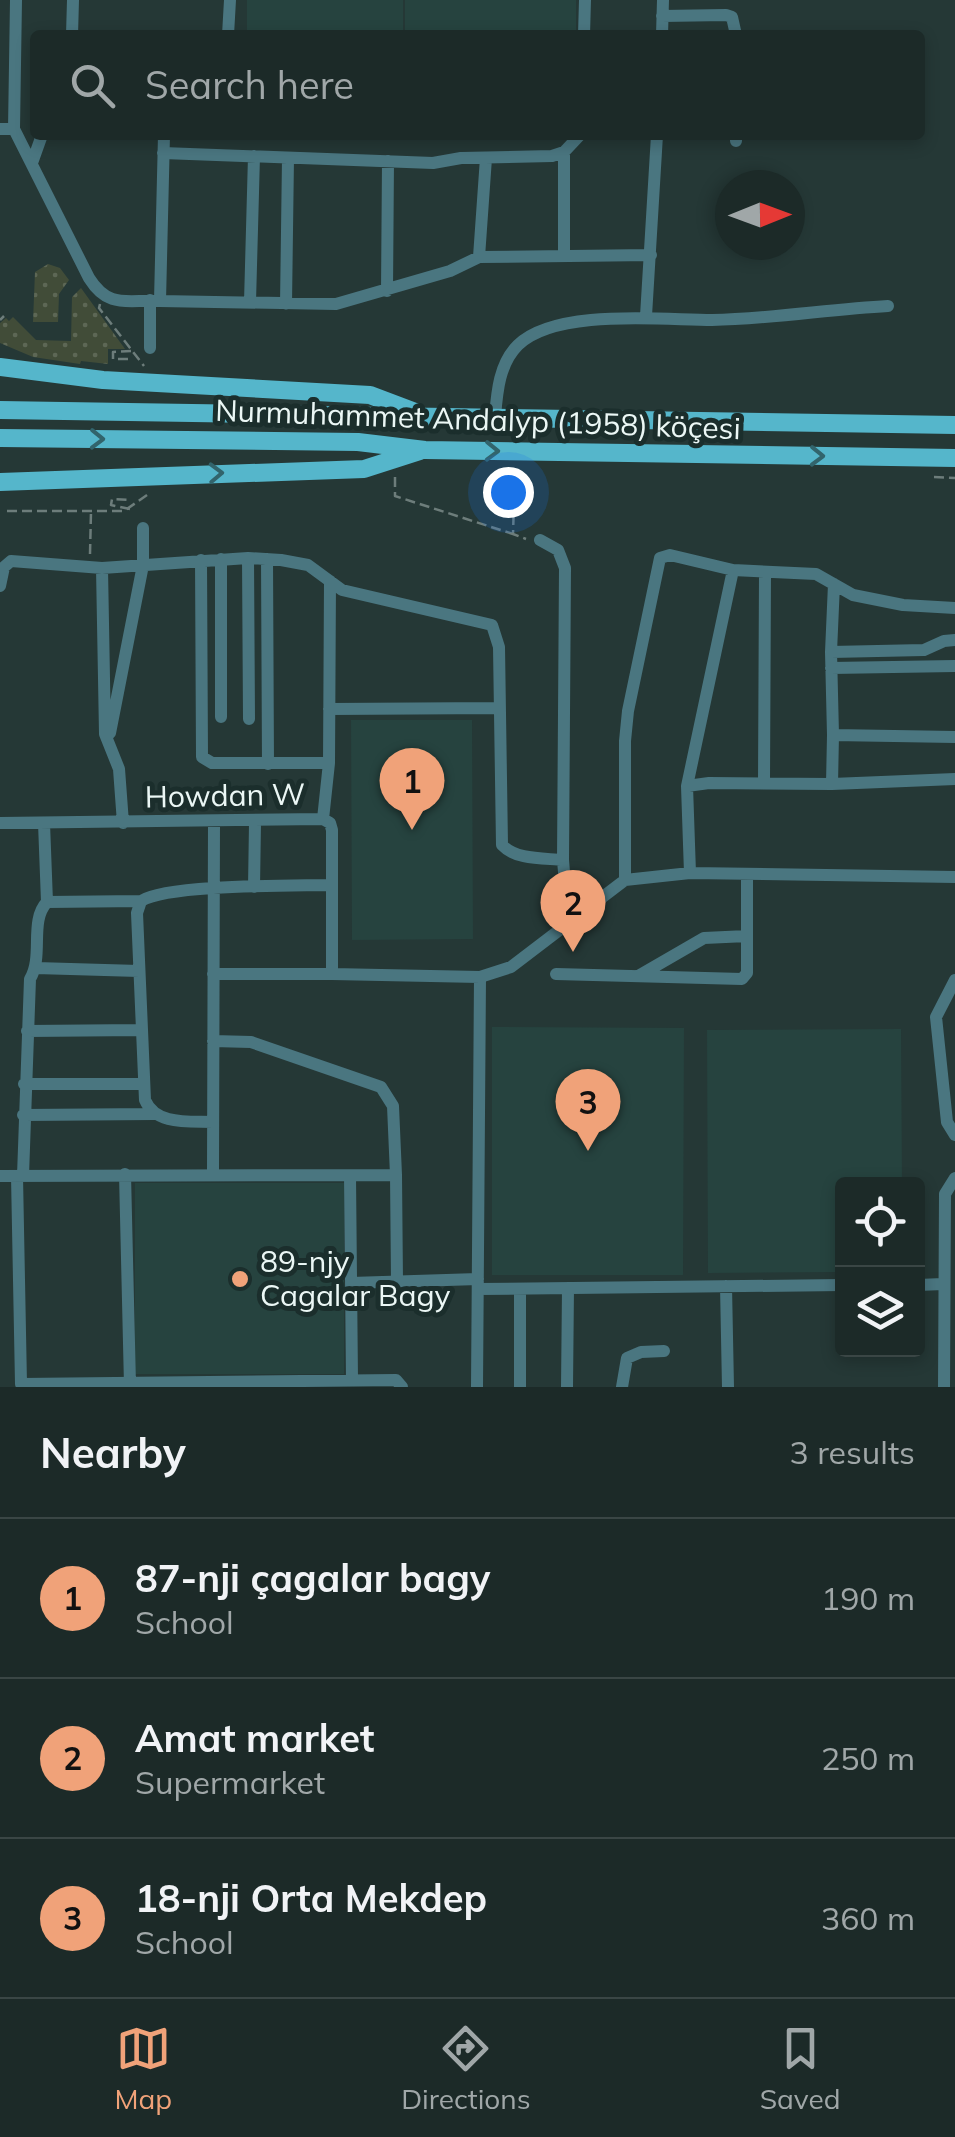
<!DOCTYPE html>
<meta charset="utf-8">
<style>
:root{--surface:#1c2a28;--page:#253230;--text:#f1f3f6;--muted:#a0a7a8;--line:#3a4645;--accent:#f0a279}
body{margin:0;font-family:Mulish,sans-serif;background:var(--page);color:var(--text)}
.controls{position:absolute;right:30px;bottom:30px;display:grid;overflow:hidden;border-radius:10px;box-shadow:0 5px 15px #0003}
.controls button{width:90px;height:90px;display:grid;place-items:center;padding:0;border:0;border-bottom:2px solid var(--line);background:var(--surface);color:var(--text);font:50px sans-serif}
.compass{position:absolute;left:715px;top:170px;width:90px;height:90px;border-radius:50%;background:var(--surface);box-shadow:0 5px 15px #0003;rotate:89deg}
.you{position:absolute;left:508px;top:492px;width:35px;height:35px;margin:-25px;border:8px solid #fff;border-radius:50%;background:#1a73e8;box-shadow:0 0 0 15px #1a73e833}
.badge{display:grid;place-items:center;width:65px;height:65px;border-radius:50%;background:var(--accent);color:#111;font-size:32px;font-weight:700}
.pin{position:absolute;translate:-50% -82px;filter:drop-shadow(0 2px 5px #0008)}
.pin::after{content:'';position:absolute;top:52px;width:35px;height:30px;background:inherit;clip-path:polygon(0 0,100% 0,50% 100%)}
.list{margin:0;padding:0;list-style:none}
h2{display:flex;justify-content:space-between;align-items:center;height:130px;margin:0;padding:0 40px;font-size:42px}
h2 small{font-size:32px;font-weight:400;color:var(--muted)}
.list li{display:grid;grid-template-columns:65px 1fr auto;gap:30px;align-items:center;box-sizing:border-box;height:160px;padding:0 40px;border-top:2px solid var(--line)}
.list b{display:block;font-size:38px;white-space:nowrap}
.list p{margin:0;font-size:32px;white-space:nowrap;color:var(--muted)}
.list em{font-size:32px;font-style:normal;color:var(--muted)}
.icon{flex:none;width:55px;height:55px;fill:none;stroke:currentColor;stroke-width:2;stroke-linecap:round;stroke-linejoin:round}
.map{position:relative;flex:none;width:955px;height:1387px;overflow:hidden}
.search{position:absolute;background:var(--surface);box-shadow:0 5px 15px #0003;left:30px;right:30px;top:30px;height:110px;display:flex;align-items:center;gap:25px;box-sizing:border-box;padding:0 35px;border-radius:10px;color:var(--muted);font-size:38px}
.sheet{height:610px;background:var(--surface)}
nav{display:flex;justify-content:space-around;align-items:center;box-sizing:border-box;height:140px;border-top:2px solid var(--line);background:var(--surface);font-size:28px;color:var(--muted)}
nav a{display:grid;justify-items:center;gap:5px}
nav .on{color:var(--accent)}
.map>svg:first-child{display:block}
.built{fill:#26433f}
.grass{fill:url(#grass-dots)}
.lines{fill:none;stroke-linecap:round;stroke-linejoin:round}
.path{stroke:#6d7d7b;stroke-width:2.5;stroke-dasharray:10 5;stroke-linecap:butt}
.minor{stroke:#4a7680;stroke-width:12}
.major{stroke:#55b6cb;stroke-width:18}
.oneway{stroke:#32646c}
.poi-dot{fill:#f0a279;stroke:#1b2e2c;stroke-width:4}
.labels{text-anchor:middle;stroke-width:10;stroke-linejoin:round;paint-order:stroke}
.street-label{font-size:30px;fill:#ebf7f5;stroke:#1b2e2c}
.poi-label{font-size:30px;fill:#ebf7f5;stroke:#1b2e2c;text-anchor:start}
</style>
<div class="map">
<svg width="955" height="1387" viewBox="0 0 955 1387">
<defs>
<pattern id="grass-dots" width="8" height="8" patternUnits="userSpaceOnUse" patternTransform="scale(2.5)"><rect width="8" height="8" fill="#414c38"/><path d="M2 2h.1M6 6h.1" fill="none" stroke="#5d6755" stroke-width="1.8" stroke-linecap="round"/></pattern>
</defs>
<rect width="100%" height="100%" fill="#253836"/>
<path class="built" d="M247,0H403V35H247Z
M405,0H576V35H405Z
M351,720H472L473,939L352,940Z
M492,1027L684,1028L683,1275H492Z
M901,1029L902,1184H842V1272L708,1273L707,1030Z
M135,1183H344V1374H135Z"/>
<path class="grass" d="M48,264L60,268L69,280L59,294L58,322H33L35,272Z
M81,288L125,349H108V364L81,361L80,364L33,357L0,343V323L6,318L9,321L13,317L36,340L71,341L72,297Z"/>
<g class="lines">
<path class="path" d="M100,304L99,308L144,366
M0,320L4,316
M131,351L113,352V359H131
M515,470L513,534L526,539
M395,477V496L513,534
M934,477L955,478
M130,509L111,505L112,499L130,500
M7,511H124L150,493
M90,554L91,512"/>
<path class="minor" d="M662,16L726,15L732,17L736,35
M72,35L73,0
M228,35L230,0
M584,35L585,0
M662,35L663,0
M0,129H14L89,278C109,310 128,299 160,301L164,135
M14,129L16,0
M736,135V141
M163,153L433,163L461,158L552,156L564,152L580,135
M32,163L42,135
M564,256V152
M479,257L486,158
M387,291L388,161
M160,301L336,304L450,271L479,257L651,255
M250,302L254,156
M286,304L288,158
M646,316L657,135
M150,348V300
M495,417C497,392 499,364 518,345C556,308 662,320 712,320C771,319 830,309 888,306
M540,540L558,550L565,568L563,860L568,920
M248,558L249,719
M267,559L268,764
M201,560L202,757L212,763H329L323,819
M0,586L4,567L11,561L102,568
M831,652L924,650L944,641L955,640
M831,668L955,666
M329,709L499,708
M221,717V559
M110,733L143,565V528
M833,735L831,652L834,584
M329,763L330,581
M764,782L765,574
M832,784L955,779
M687,786L733,570
M0,823L323,819L330,823L332,830V974L480,977
M44,823L47,902
M123,823L119,769L105,734L102,568L248,558L281,560L308,565L342,590L492,625L499,647L502,845C516,860 543,858 563,860
M690,873L687,786L709,783L832,784L833,735L955,737
M625,880V741L628,711L660,558L670,555L733,570L816,574L853,595L903,605L955,608
M254,887L255,823
M36,968L139,971
M213,974H332
M556,974L742,979L747,973V875
M640,975L704,938L747,936
M955,980L936,1017L947,1122L955,1135
M27,1031L141,1030
M24,1084H143
M23,1115L154,1114
M213,1122C190,1121 156,1126 145,1100L137,913L141,901C168,884 293,886 331,885
M213,1173L214,823
M125,1174L130,1385
M396,1175L397,1282
M0,1176L396,1175L393,1106L381,1087L251,1042L213,1041
M17,1176L21,1384L396,1380L402,1387
M23,1176L30,979C44,956 29,921 47,902L141,901
M350,1176L352,1380
M351,1283L478,1279
M918,1285L943,1284
M726,1286L728,1387
M478,1289L842,1285
M520,1289V1387
M477,1387L480,977L511,967L625,880L690,873L955,877
M567,1387L568,1288
M622,1387L627,1358L641,1352L664,1351
M944,1387L945,1194L955,1178"/>
<path class="major" d="M0,367L103,380L370,395L415,412
M0,410L955,425
M0,438L358,442L425,450L955,458
M0,482L364,469L420,451"/>
</g>
<defs><path id="oneway-chevron" d="M-2-3.5L2.5 0L-2 3.5" fill="none" stroke-width="1.6" stroke-linecap="round" stroke-linejoin="round" transform="scale(2.5)"/></defs>
<g class="oneway">
<use href="#oneway-chevron" transform="translate(97 439) rotate(1)"/>
<use href="#oneway-chevron" transform="translate(492 451) rotate(1)"/>
<use href="#oneway-chevron" transform="translate(817 456) rotate(1)"/>
<use href="#oneway-chevron" transform="translate(216 473) rotate(-2)"/>
</g>
<circle class="poi-dot" cx="240" cy="1279" r="10"/>
<g class="labels">
<g class="street-label">
<text transform="translate(478 420) rotate(2)" y="10">Nurmuhammet Andalyp (1958) köçesi</text>
<text transform="translate(225 796) rotate(-1)" y="10">Howdan W</text>
</g>
<g class="poi-label">
<text x="260" y="1272">89-njy<tspan x="260" dy="34">Cagalar Bagy</tspan></text>
</g>
</g>
</svg>
<div class="controls">
<button><svg class="icon" aria-label="locate" viewBox="0 0 24 24"><circle cx="12" cy="12" r="6"/><path d="M12 2v4M12 18v4M2 12h4M18 12h4"/></svg></button>
<button><svg class="icon" aria-label="layers" viewBox="0 0 24 24"><path d="M12 4l9 5-9 5-9-5zM3 14l9 5 9-5"/></svg></button>
</div>
<svg class="compass" viewBox="-18 -18 36 36"><path d="M0-13l5 13h-10z" fill="#e53935"/><path d="M0 13l5-13h-10z" fill="#a0a7a8"/></svg>
<div class="you"></div>
<div class="pin badge" style="left:412px;top:830px">1</div>
<div class="pin badge" style="left:573px;top:952px">2</div>
<div class="pin badge" style="left:588px;top:1151px">3</div>
<div class="search"><svg class="icon" aria-label="search" viewBox="0 0 24 24"><circle cx="10" cy="10" r="6"/><path d="M15 15l6 6"/></svg>Search here</div>
</div>
<section class="sheet">
<h2>Nearby<small>3 results</small></h2>
<ul class="list">
<li><span class="badge">1</span><div><b>87-nji çagalar bagy</b><p>School</p></div><em>190 m</em></li>
<li><span class="badge">2</span><div><b>Amat market</b><p>Supermarket</p></div><em>250 m</em></li>
<li><span class="badge">3</span><div><b>18-nji Orta Mekdep</b><p>School</p></div><em>360 m</em></li>
</ul>
</section>
<nav>
<a class="on"><svg class="icon" aria-label="map" viewBox="0 0 24 24"><path d="M3 6l6-2 6 2 6-2v14l-6 2-6-2-6 2zM9 4v14M15 6v14"/></svg>Map</a>
<a><svg class="icon" aria-label="directions" viewBox="0 0 24 24"><path d="M12 3l9 9-9 9-9-9zM9 14v-3h6M13 9l2 2-2 2"/></svg>Directions</a>
<a><svg class="icon" aria-label="saved" viewBox="0 0 24 24"><path d="M7 4h10v16l-5-4-5 4z"/></svg>Saved</a>
</nav>
